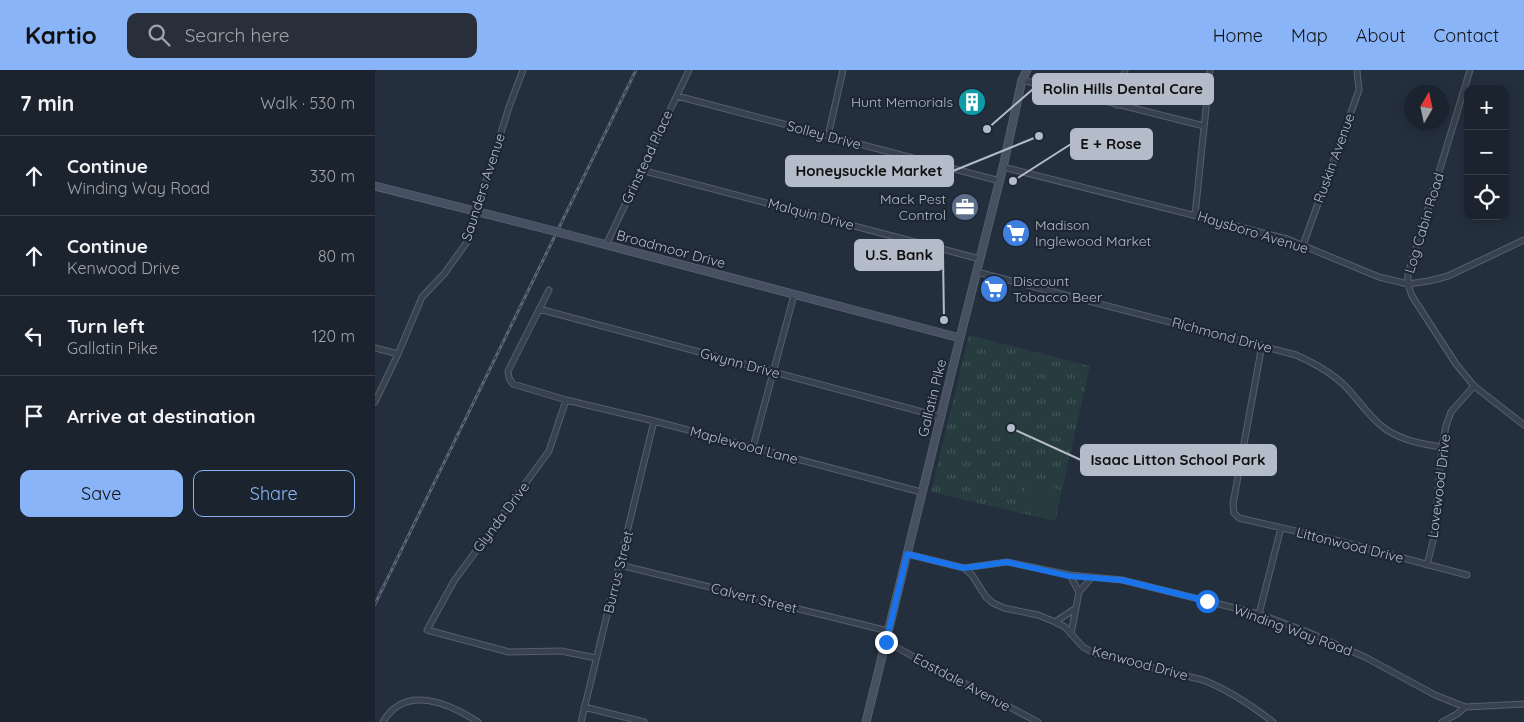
<!DOCTYPE html>
<meta charset="utf-8">
<style>
:root{--surface:#1b232e;--page:#282f3a;--text:#f1f3f6;--muted:#a0a4aa;--line:#39404a;--accent:#8ab4f8}
body{margin:0;font-family:Quicksand,sans-serif;background:var(--page);color:var(--text)}
.controls{position:absolute;right:15px;top:15px;display:grid;overflow:hidden;border-radius:10px;box-shadow:0 2px 12px #0003}
.controls button{width:45px;height:45px;display:grid;place-items:center;padding:0;border:0;border-bottom:1px solid var(--line);background:var(--surface);color:var(--text);font:25px sans-serif}
.compass{position:absolute;left:1029px;top:15px;width:45px;height:45px;border-radius:50%;background:var(--surface);box-shadow:0 2px 12px #0003;rotate:9deg}
.stop{position:absolute;width:15px;height:15px;margin:-11px;border:4px solid #1a73e8;border-radius:50%;background:#fff}
.stop.end{background:#1a73e8;border-color:#fff;box-shadow:0 1px 5px #0008}
.list{margin:0;padding:0;list-style:none}
h2{display:flex;justify-content:space-between;align-items:center;height:65px;margin:0;padding:0 20px;font-size:21px}
h2 small{font-size:16px;font-weight:400;color:var(--muted)}
.list li{display:grid;grid-template-columns:32px 1fr auto;gap:15px;align-items:center;box-sizing:border-box;height:80px;padding:0 20px;border-top:1px solid var(--line)}
.list b{display:block;font-size:19px;white-space:nowrap}
.list p{margin:0;font-size:16px;white-space:nowrap;color:var(--muted)}
.list em{font-size:16px;font-style:normal;color:var(--muted)}
.actions{display:flex;gap:10px;padding:15px 20px}
.actions a{flex:1;padding:11px 0;border:1px solid var(--accent);border-radius:10px;text-align:center;font-size:18px;color:var(--accent)}
.actions .main{background:var(--accent);color:#111}
.icon{flex:none;width:28px;height:28px;fill:none;stroke:currentColor;stroke-width:2;stroke-linecap:round;stroke-linejoin:round}
.map{position:relative;flex:none;width:1149px;height:652px;overflow:hidden}
header{display:flex;align-items:center;gap:30px;box-sizing:border-box;height:70px;padding:0 25px;background:var(--accent);color:#111}
header strong{font-size:24px}
nav{display:flex;gap:28px;margin-inline-start:auto;font-size:18px}
.search{width:350px;height:45px;background:var(--page);display:flex;align-items:center;gap:12px;box-sizing:border-box;padding:0 18px;border-radius:10px;color:var(--muted);font-size:19px}
main{display:flex}
aside{flex:1;background:var(--surface)}
.map>svg:first-child{display:block}
.grass{fill:url(#grass-tufts)}
.pitch{fill:#263c3f}
.lines{fill:none;stroke-linecap:round;stroke-linejoin:round}
.street-casing{stroke:#565f6c;stroke-width:7}
.secondary-casing{stroke:#565f6c;stroke-width:9}
.street{stroke:#38414e;stroke-width:5}
.secondary{stroke:#465061;stroke-width:7}
.rail-casing{stroke:#5a6575;stroke-width:3}
.rail{stroke:#1d2633;stroke-width:1;stroke-dasharray:4;stroke-linecap:butt}
.secondary-bridge-casing{stroke:#565f6c;stroke-width:9;stroke-linecap:butt}
.secondary-bridge{stroke:#465061;stroke-width:7}
.route{stroke:#1a73e8;stroke-width:6}
.labels{text-anchor:middle;stroke-width:4.5;stroke-linejoin:round;paint-order:stroke}
.poi-label{font-size:14px;fill:#b4bcc9;stroke:#1d2633;text-anchor:end}
.street-label{font-size:14px;fill:#b4bcc9;stroke:#1d2633}
.leader{fill:none;stroke:#b4bcc9;stroke-width:2}
.callout-dot{fill:#b4bcc9;stroke:#1d2633;stroke-width:2}
.callout{fill:#b4bcc9;stroke:#b4bcc9;stroke-width:2}
.callout-label{font-size:15px;text-anchor:middle;font-weight:bold;fill:#111}
</style>
<header>
<strong>Kartio</strong>
<div class="search"><svg class="icon" aria-label="search" viewBox="0 0 24 24"><circle cx="10" cy="10" r="6"/><path d="M15 15l6 6"/></svg>Search here</div>
<nav><a>Home</a><a>Map</a><a>About</a><a>Contact</a></nav>
</header>
<main>
<aside>
<h2>7 min<small>Walk · 530 m</small></h2>
<ul class="list">
<li><svg class="icon" aria-label="ahead" viewBox="0 0 24 24"><path d="M12 20V5M6 11l6-6 6 6"/></svg><div><b>Continue</b><p>Winding Way Road</p></div><em>330 m</em></li>
<li><svg class="icon" aria-label="ahead" viewBox="0 0 24 24"><path d="M12 20V5M6 11l6-6 6 6"/></svg><div><b>Continue</b><p>Kenwood Drive</p></div><em>80 m</em></li>
<li><svg class="icon" aria-label="left" viewBox="0 0 24 24"><path d="M17 20v-9H6M10 6l-5 5 5 5"/></svg><div><b>Turn left</b><p>Gallatin Pike</p></div><em>120 m</em></li>
<li><svg class="icon" aria-label="arrive" viewBox="0 0 24 24"><path d="M6 21V4h12l-3 4 3 4H6"/></svg><div><b>Arrive at destination</b></div></li>
</ul>
<div class="actions"><a class="main">Save</a><a>Share</a></div>
</aside>
<div class="map">
<svg width="1149" height="652" viewBox="0 0 1149 652">
<defs>
<pattern id="grass-tufts" width="24" height="20" patternUnits="userSpaceOnUse" patternTransform="scale(1.25)"><rect width="24" height="20" fill="#263c3f"/><path d="M3 7l-1-3M5 7V3M7 7l1-3M15 17l-1-3M17 17v-4M19 17l1-3" fill="none" stroke="#435659"/></pattern>
</defs>
<rect width="100%" height="100%" fill="#242f3e"/>
<path class="grass" d="M594,265L715,296L680,451L556,422Z"/>
<path class="pitch" d="M652,412L686,420L680,447L656,442L657,433L648,431Z"/>
<g class="lines">
<defs>
<path id="street" d="M1095,0L1033,204V214L1037,226L1081,294L1099,316L1149,355
M647,10L829,56
M302,26L625,111
M742,35L750,0
M453,66L468,0
M628,97L912,169L1004,207L1033,214L1054,211L1073,206L1149,170
M266,100L605,189
M820,145L835,0
M231,175L314,0
M928,175L984,20L982,0
M602,202L921,285C939,293 956,302 970,316C984,330 995,349 1012,360C1029,371 1047,374 1067,377
M174,220L133,301L134,308L138,314L191,330L279,351L546,422
M164,239L566,347
M887,275L858,434L859,443L864,448L964,471L1092,505
M0,278L23,284
M191,330L174,381L79,511L52,560L134,582L186,581L221,588
M0,332L23,284L47,227L69,204L92,172L134,37L148,0
M378,377L419,225
M532,484L589,498L597,505L611,527L618,533L629,538L663,545L680,552L690,557L708,577L719,583L828,610C854,620 876,635 898,652
M245,495L513,561
M1052,495L1059,467L1067,377L1071,356L1076,342L1099,316
M589,498L632,492L695,505L747,510L832,531L884,544L930,561L990,587L1060,625L1090,637L1149,634
M695,505L704,522L696,564
M704,522L717,507
M884,544L906,458
M680,552L701,538
M511,572L663,652
M209,637L269,652
M8,652C30,614 74,633 103,652
M206,652L279,351
M1067,652L1082,644L1090,637"/>
<path id="secondary" d="M0,116L171,159
M194,165L585,268
M491,652L585,268L628,97L647,10L652,0"/>
</defs>
<use href="#street" class="street-casing"/>
<use href="#secondary" class="secondary-casing"/>
<use href="#street" class="street"/>
<use href="#secondary" class="secondary"/>
<defs>
<path id="rail" d="M0,534L261,0"/>
</defs>
<use href="#rail" class="rail-casing"/>
<use href="#rail" class="rail"/>
<defs>
<path id="secondary-bridge" d="M171,159L194,165"/>
</defs>
<use href="#secondary-bridge" class="secondary-bridge-casing"/>
<use href="#secondary-bridge" class="secondary-bridge"/>
</g>
<g class="lines">
<path class="route" d="M511,572L532,484L589,498L632,492L694,506L747,510L832,531"/>
</g>
<defs>
<symbol id="building-disc" viewBox="-11 -11 22 22"><circle r="9.5" fill="#0f9aa8" stroke="#1d2633"/><path d="M-4-6H4V6H1V3H-1V6H-4ZM-2.5-4.3h1.7v1.8h-1.7ZM.8-4.3h1.7v1.8H.8ZM-2.5-1h1.7V.8h-1.7ZM.8-1h1.7V.8H.8Z" fill="#fff"/></symbol>
<symbol id="office-disc" viewBox="-11 -11 22 22"><circle r="9.5" fill="#5c6f8a" stroke="#1d2633"/><path d="M-6-3h4V-5.5h4V-3h4V5H-6ZM-1-4.5V-3h2v-1.5ZM-6 0V1H6V0Z" fill="#fff"/></symbol>
<symbol id="supermarket-disc" viewBox="-11 -11 22 22"><circle r="9.5" fill="#3f7fe0" stroke="#1d2633"/><path d="M-6-5.5h2.5l.6 2H6L4.5 2H-2.5L-4.4-4H-6ZM-1.5 3.2a1.3 1.3 0 1 0 .1 0ZM3 3.2a1.3 1.3 0 1 0 .1 0Z" fill="#fff"/></symbol>
</defs>
<g fill-rule="evenodd">
<use href="#building-disc" x="581" y="16" width="32" height="32"/>
<use href="#office-disc" x="574" y="121" width="32" height="32"/>
<use href="#supermarket-disc" x="625" y="147" width="32" height="32"/>
<use href="#supermarket-disc" x="603" y="203" width="32" height="32"/>
</g>
<g class="labels">
<g class="poi-label">
<text x="578" y="37">Hunt Memorials</text>
<text x="571" y="134">Mack Pest<tspan x="571" dy="16">Control</tspan></text>
<text x="660" y="160" text-anchor="start">Madison<tspan x="660" dy="16">Inglewood Market</tspan></text>
<text x="638" y="216" text-anchor="start">Discount<tspan x="638" dy="16">Tobacco Beer</tspan></text>
</g>
<g class="street-label">
<text transform="translate(449 65) rotate(15)" y="5">Solley Drive</text>
<text transform="translate(272 87) rotate(-65)" y="5">Grinstead Place</text>
<text transform="translate(959 88) rotate(-70)" y="5">Ruskin Avenue</text>
<text transform="translate(108 117) rotate(-72)" y="5">Saunders Avenue</text>
<text transform="translate(436 144) rotate(15)" y="5">Malquin Drive</text>
<text transform="translate(1049 153) rotate(-73)" y="5">Log Cabin Road</text>
<text transform="translate(878 162) rotate(17)" y="5">Haysboro Avenue</text>
<text transform="translate(296 179) rotate(15)" y="5">Broadmoor Drive</text>
<text transform="translate(847 265) rotate(15)" y="5">Richmond Drive</text>
<text transform="translate(365 293) rotate(15)" y="5">Gwynn Drive</text>
<text transform="translate(557 328) rotate(-76)" y="5">Gallatin Pike</text>
<text transform="translate(369 375) rotate(15)" y="5">Maplewood Lane</text>
<text transform="translate(1064 416) rotate(-83)" y="5">Lovewood Drive</text>
<text transform="translate(126 447) rotate(-53)" y="5">Glynda Drive</text>
<text transform="translate(975 475) rotate(14)" y="5">Littonwood Drive</text>
<text transform="translate(243 502) rotate(-76)" y="5">Burrus Street</text>
<text transform="translate(379 528) rotate(14)" y="5">Calvert Street</text>
<text transform="translate(918 560) rotate(20)" y="5">Winding Way Road</text>
<text transform="translate(765 593) rotate(15)" y="5">Kenwood Drive</text>
<text transform="translate(587 612) rotate(28)" y="5">Eastdale Avenue</text>
</g>
</g>
<path class="leader" d="M612 59L658 19M638 111L696 74M664 66L578 101M569 250L568 185M636 358L706 390"/>
<g class="callout-dot">
<circle cx="612" cy="59" r="5"/>
<circle cx="638" cy="111" r="5"/>
<circle cx="664" cy="66" r="5"/>
<circle cx="569" cy="250" r="5"/>
<circle cx="636" cy="358" r="5"/>
</g>
<g class="callout">
<rect x="658" y="4" width="180" height="30" rx="5"/>
<rect x="696" y="59" width="81" height="30" rx="5"/>
<rect x="411" y="86" width="167" height="30" rx="5"/>
<rect x="480" y="170" width="88" height="30" rx="5"/>
<rect x="706" y="375" width="195" height="30" rx="5"/>
</g>
<g class="callout-label">
<text x="748" y="24">Rolin Hills Dental Care</text>
<text x="736" y="79">E + Rose</text>
<text x="494" y="106">Honeysuckle Market</text>
<text x="524" y="190">U.S. Bank</text>
<text x="803" y="395">Isaac Litton School Park</text>
</g>
</svg>
<div class="controls">
<button>+</button>
<button>−</button>
<button><svg class="icon" aria-label="locate" viewBox="0 0 24 24"><circle cx="12" cy="12" r="6"/><path d="M12 2v4M12 18v4M2 12h4M18 12h4"/></svg></button>
</div>
<svg class="compass" viewBox="-18 -18 36 36"><path d="M0-13l5 13h-10z" fill="#e53935"/><path d="M0 13l5-13h-10z" fill="#a0a4aa"/></svg>
<div class="stop" style="left:832px;top:531px"></div>
<div class="stop end" style="left:511px;top:572px"></div>
</div>
</main>
